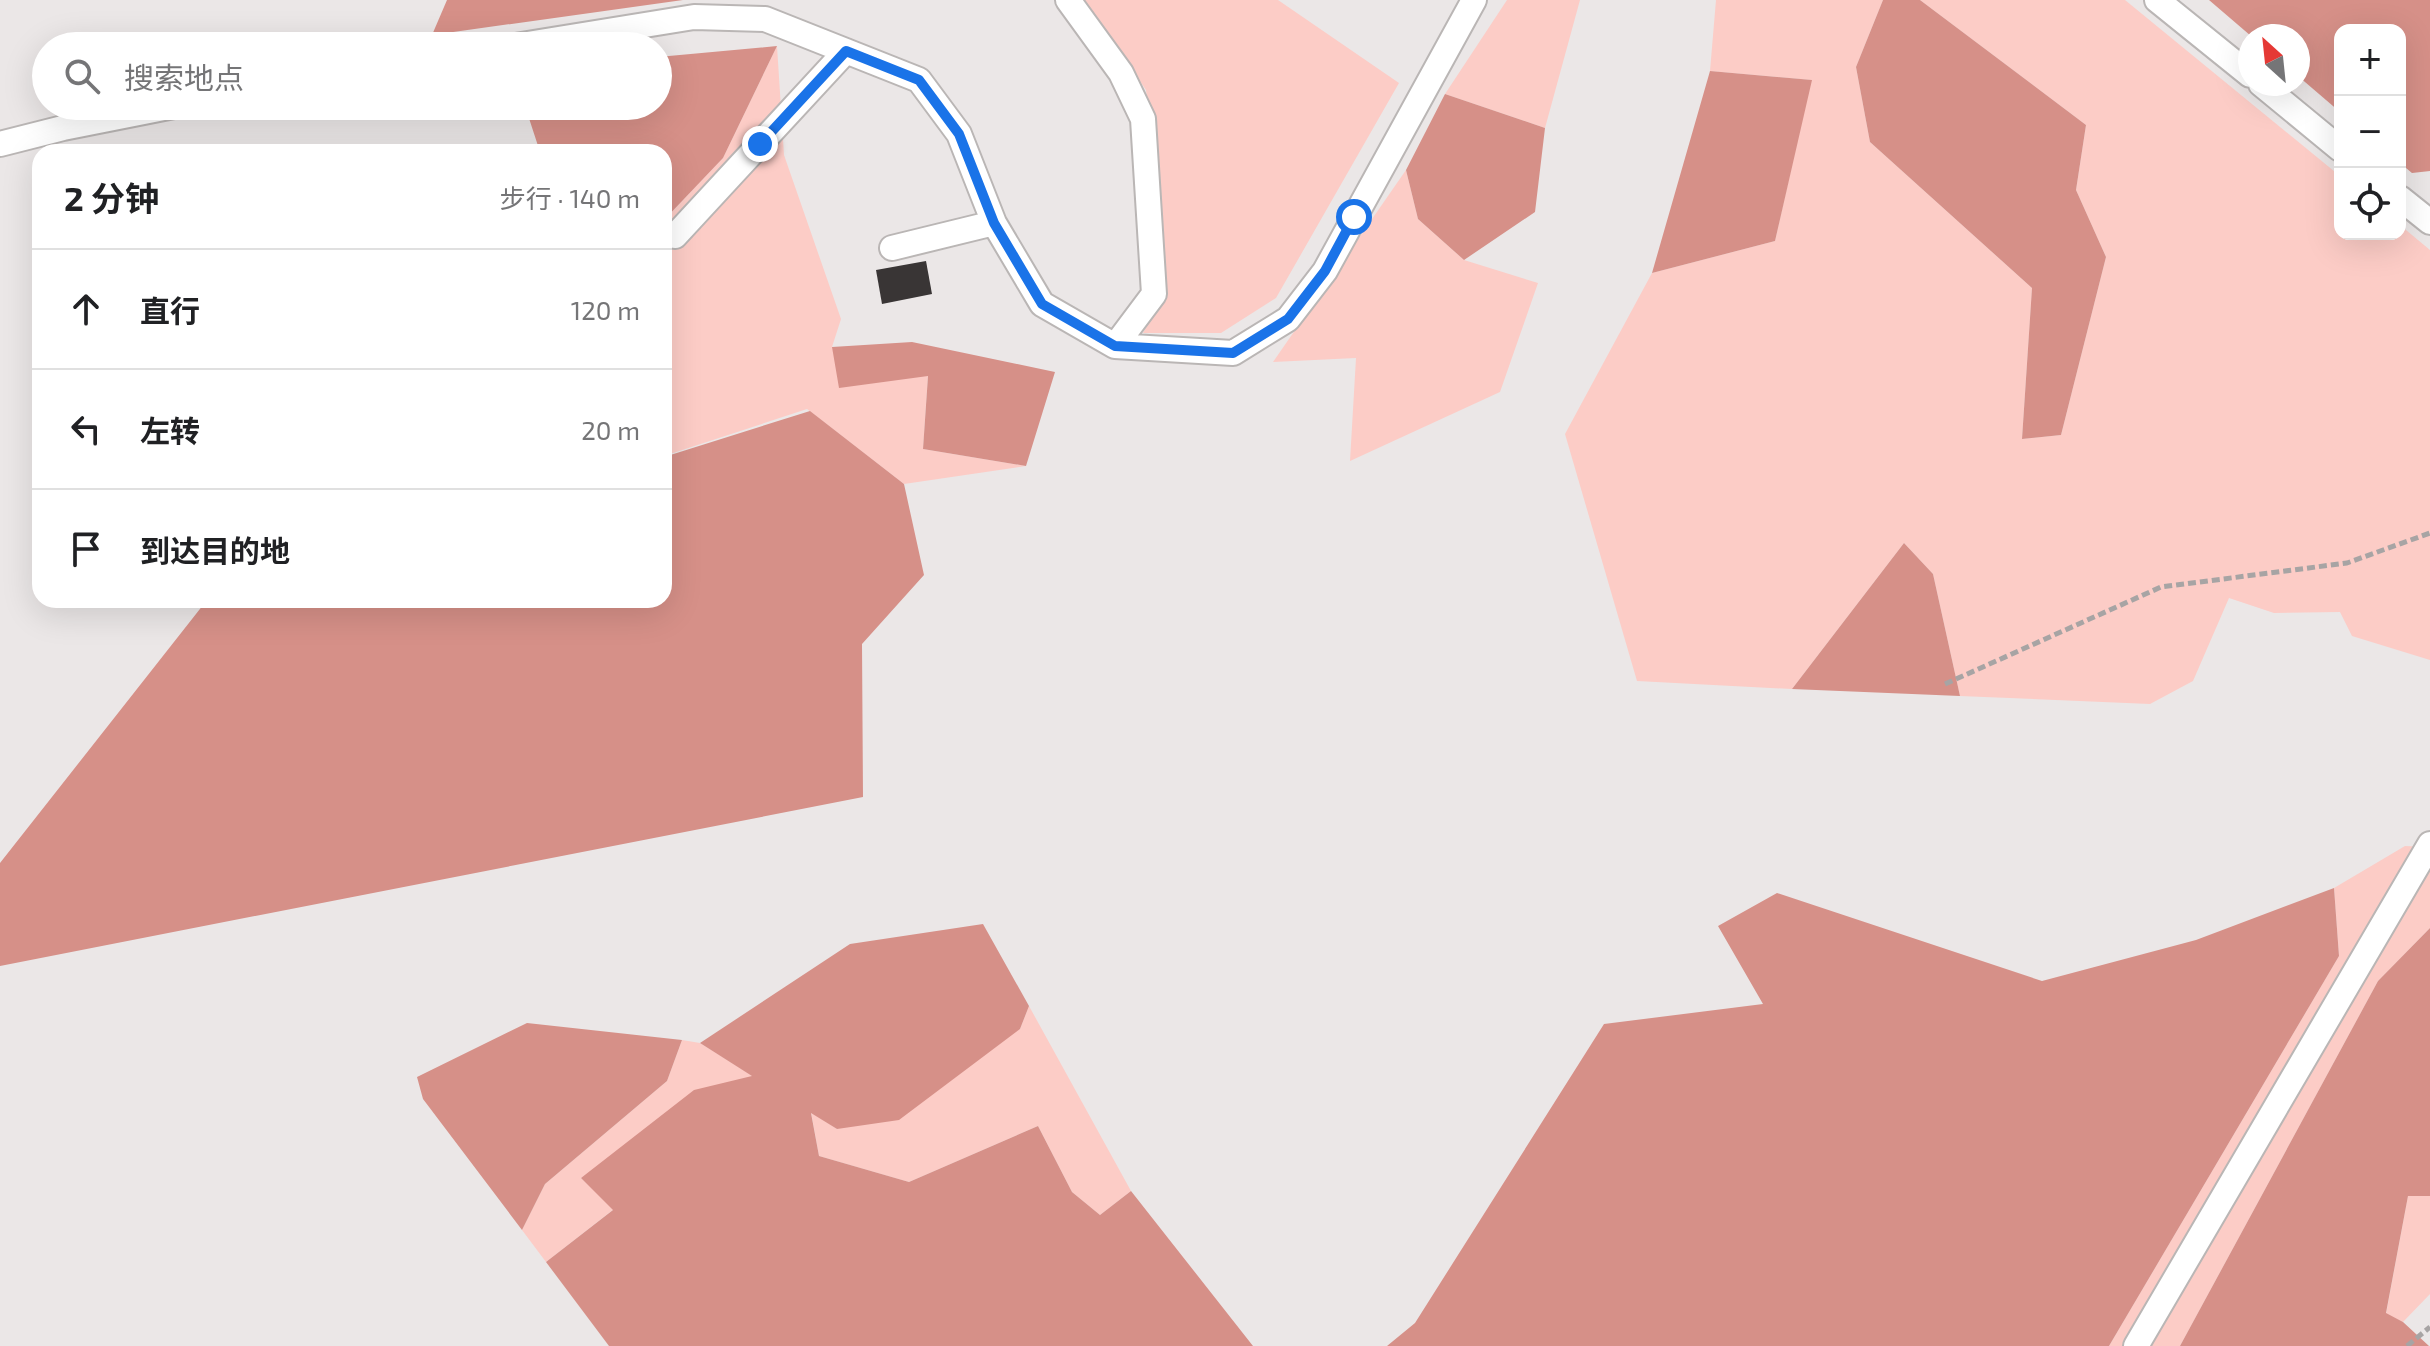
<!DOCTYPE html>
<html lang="zh">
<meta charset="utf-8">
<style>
:root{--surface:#fff;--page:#f2f2f2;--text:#202124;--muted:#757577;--line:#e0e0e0}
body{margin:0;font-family:"Exo 2","Noto Sans SC",sans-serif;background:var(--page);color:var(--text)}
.controls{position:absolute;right:24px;top:24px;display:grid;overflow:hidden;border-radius:16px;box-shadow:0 8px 32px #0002}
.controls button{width:72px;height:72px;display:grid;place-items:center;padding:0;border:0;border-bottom:2px solid var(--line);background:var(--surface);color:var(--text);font:40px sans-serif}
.compass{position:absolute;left:2238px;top:24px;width:72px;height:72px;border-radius:50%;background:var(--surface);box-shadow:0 8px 32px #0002;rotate:333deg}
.stop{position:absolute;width:24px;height:24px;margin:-18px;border:6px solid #1a73e8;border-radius:50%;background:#fff}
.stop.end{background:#1a73e8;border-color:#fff;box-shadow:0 2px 8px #0008}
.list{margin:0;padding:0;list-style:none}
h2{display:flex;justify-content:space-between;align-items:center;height:104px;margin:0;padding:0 32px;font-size:34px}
h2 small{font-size:26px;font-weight:400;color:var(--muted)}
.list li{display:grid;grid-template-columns:52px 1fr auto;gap:24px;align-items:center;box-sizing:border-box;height:120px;padding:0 32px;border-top:2px solid var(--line)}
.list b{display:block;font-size:30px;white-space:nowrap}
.list em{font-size:26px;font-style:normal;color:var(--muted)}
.icon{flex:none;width:44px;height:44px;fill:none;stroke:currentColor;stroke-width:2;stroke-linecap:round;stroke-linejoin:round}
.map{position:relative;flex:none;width:2430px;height:1346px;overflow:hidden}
.search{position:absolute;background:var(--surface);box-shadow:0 8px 32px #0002;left:32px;top:32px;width:640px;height:88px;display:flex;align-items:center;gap:20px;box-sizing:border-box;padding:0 28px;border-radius:44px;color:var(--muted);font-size:30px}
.panel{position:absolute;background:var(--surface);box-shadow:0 8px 32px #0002;left:32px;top:144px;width:640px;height:464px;border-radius:24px}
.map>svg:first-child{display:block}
.green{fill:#fcccc6}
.forest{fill:#d69088}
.building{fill:#393535}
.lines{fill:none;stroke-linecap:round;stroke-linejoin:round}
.lane-casing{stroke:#bab6b5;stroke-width:28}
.path{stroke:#a7a4a4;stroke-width:5;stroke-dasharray:8 4;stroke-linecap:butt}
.lane{stroke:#fff;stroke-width:24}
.route{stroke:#1a73e8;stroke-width:10}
</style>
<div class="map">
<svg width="2430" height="1346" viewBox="0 0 2430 1346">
<rect width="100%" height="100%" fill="#ebe7e7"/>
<path class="green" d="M1084,0H1278L1399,83L1276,298L1221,333H1143L1167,290L1146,90Z
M1507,0H1580L1545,128L1445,94Z
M1716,0H1883L1856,67L1870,142L2032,288L2022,439L2061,435L2106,257L2076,190L2086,125L1920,0H2125L2340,176V234H2400V225L2430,250V660L2352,636L2340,612L2274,613L2229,598L2193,681L2150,704L1960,696L1933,574L1904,543L1792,689L1637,681L1565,434L1652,273L1775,241L1811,80L1710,71Z
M777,46L784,155L841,319L832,347L928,375L923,449L1026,466L904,484L807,409L664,456V220L723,158Z
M1406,170L1418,219L1464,260L1538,283L1500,392L1350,461L1356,358L1273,362Z
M2405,846L2430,847V928L2378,981L2180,1346H2109L2339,956L2334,888Z
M1029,1006L1131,1191L1100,1215L1072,1192L1038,1126L909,1182L819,1156L811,1112L837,1129L1020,1029Z
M682,1040L700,1043L753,1076L581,1178L614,1209L546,1262L522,1230L545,1184L667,1081Z
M2408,1196H2430V1294L2403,1322L2386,1314Z"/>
<path class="forest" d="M447,0H683L432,35Z
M1883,0H1920L2086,125L2076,190L2106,257L2061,435L2022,439L2032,288L1870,142L1856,67Z
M2209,0H2430V171L2412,173L2400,163V30H2340V112L2298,76V36H2251Z
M777,46L723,158L664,220V152H540L525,106H658V57Z
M1710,71L1812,80L1775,241L1652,273Z
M1445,94L1545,128L1535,212L1464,260L1418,219L1406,170Z
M912,342L1055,372L1026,466L923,449L928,376L839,388L832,347Z
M810,411L904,484L924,575L862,644L863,797L0,966V863L207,600H664V457Z
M1904,543L1933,574L1960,696L1792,689Z
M2334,888L2339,956L2109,1346H1387L1415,1323L1604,1024L1763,1004L1718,926L1777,893L2042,981L2196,940Z
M983,924L1029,1006L1020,1029L899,1120L837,1129L811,1113L819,1156L909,1182L1038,1126L1072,1192L1100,1215L1131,1191L1253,1346H609L546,1262L613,1210L581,1178L694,1090L752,1076L700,1043L850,944Z
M2430,928V1196H2408L2386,1313L2403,1322L2429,1346H2180L2378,981Z
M527,1023L682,1040L667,1081L545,1184L522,1230L423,1099L417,1077Z"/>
<path class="building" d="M926,261L932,294L882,304L876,270Z"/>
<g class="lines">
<defs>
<path id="lane" d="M1068,0L1121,73L1143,119L1154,294L1115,346
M2157,0L2250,75
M515,46L694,17L765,19L919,80L959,134L994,223L1042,304L1115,346L1233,353L1288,319L1325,271L1474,0
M2261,84L2340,149
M0,144L63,128L174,106
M2400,198L2430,222
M675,236L846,51
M892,248L994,223
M2136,1346L2430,844"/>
</defs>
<use href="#lane" class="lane-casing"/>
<path class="path" d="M1945,684L2161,587L2347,563L2430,533
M2407,1346L2430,1327"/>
<use href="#lane" class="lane"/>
</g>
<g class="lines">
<path class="route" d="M760,144L846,51L919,80L959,134L994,223L1042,304L1115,346L1233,353L1288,319L1325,271L1354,217"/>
</g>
</svg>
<div class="controls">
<button>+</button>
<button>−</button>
<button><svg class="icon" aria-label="locate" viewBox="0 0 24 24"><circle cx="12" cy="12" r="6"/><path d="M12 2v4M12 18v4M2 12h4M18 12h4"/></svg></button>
</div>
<svg class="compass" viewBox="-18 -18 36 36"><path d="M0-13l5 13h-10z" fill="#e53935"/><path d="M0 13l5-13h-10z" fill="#757577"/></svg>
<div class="stop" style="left:1354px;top:217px"></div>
<div class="stop end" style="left:760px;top:144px"></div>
<div class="search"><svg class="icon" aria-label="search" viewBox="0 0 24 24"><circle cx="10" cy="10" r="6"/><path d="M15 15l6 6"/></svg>搜索地点</div>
<section class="panel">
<h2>2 分钟<small>步行 · 140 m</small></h2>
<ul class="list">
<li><svg class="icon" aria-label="ahead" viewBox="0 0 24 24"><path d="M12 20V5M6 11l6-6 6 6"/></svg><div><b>直行</b></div><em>120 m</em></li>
<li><svg class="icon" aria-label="left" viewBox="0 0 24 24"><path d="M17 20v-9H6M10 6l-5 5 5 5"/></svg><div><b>左转</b></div><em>20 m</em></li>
<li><svg class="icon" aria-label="arrive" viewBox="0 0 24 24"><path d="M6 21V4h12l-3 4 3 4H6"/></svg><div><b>到达目的地</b></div></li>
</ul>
</section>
</div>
